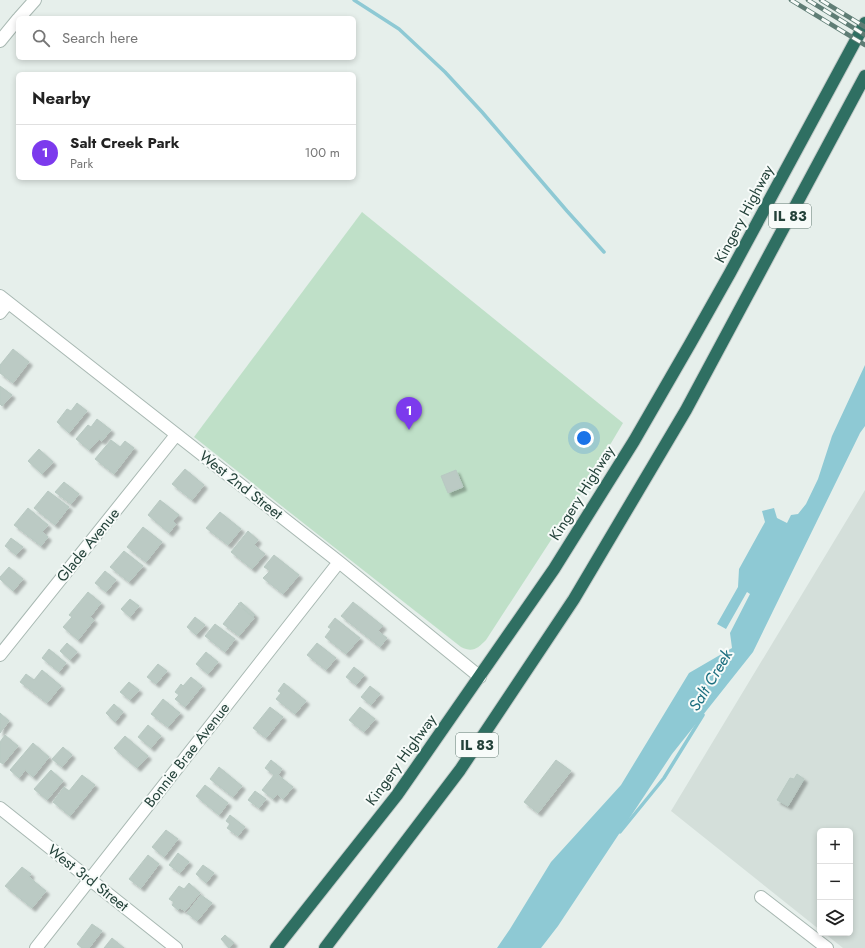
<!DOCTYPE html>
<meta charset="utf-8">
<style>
:root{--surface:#fff;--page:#f2f2f2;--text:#222;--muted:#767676;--line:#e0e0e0;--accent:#7c3aed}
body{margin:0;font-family:Jost,sans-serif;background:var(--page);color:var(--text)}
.controls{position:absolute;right:12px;bottom:12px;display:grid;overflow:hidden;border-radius:6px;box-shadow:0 2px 6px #0003}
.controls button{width:36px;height:36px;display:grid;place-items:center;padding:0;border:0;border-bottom:1px solid var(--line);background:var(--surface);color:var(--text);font:20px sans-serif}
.you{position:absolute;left:584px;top:438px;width:14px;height:14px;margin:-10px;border:3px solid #fff;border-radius:50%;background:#1a73e8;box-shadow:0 0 0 6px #1a73e833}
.badge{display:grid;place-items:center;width:26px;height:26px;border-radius:50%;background:var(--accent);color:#fff;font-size:13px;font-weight:700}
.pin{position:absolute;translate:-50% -33px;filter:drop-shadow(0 1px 2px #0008)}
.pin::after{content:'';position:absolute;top:21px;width:14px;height:12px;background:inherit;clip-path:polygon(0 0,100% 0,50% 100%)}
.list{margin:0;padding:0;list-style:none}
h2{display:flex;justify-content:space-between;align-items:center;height:52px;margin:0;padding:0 16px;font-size:17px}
h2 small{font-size:13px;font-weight:400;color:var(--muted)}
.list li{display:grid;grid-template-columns:26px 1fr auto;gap:12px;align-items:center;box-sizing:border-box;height:56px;padding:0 16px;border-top:1px solid var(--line)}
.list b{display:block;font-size:15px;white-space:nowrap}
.list p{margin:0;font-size:13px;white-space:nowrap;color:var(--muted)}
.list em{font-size:13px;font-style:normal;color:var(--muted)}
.icon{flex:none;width:22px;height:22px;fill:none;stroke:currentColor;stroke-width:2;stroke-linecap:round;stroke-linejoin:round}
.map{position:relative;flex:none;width:865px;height:948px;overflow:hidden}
.search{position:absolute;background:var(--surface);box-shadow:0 2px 6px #0003;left:16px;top:16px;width:340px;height:44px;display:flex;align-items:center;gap:10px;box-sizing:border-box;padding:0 14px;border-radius:6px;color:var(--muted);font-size:15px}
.panel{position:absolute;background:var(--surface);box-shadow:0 2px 6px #0003;left:16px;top:72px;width:340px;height:108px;border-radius:6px}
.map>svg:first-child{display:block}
.built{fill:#d4dfda}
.green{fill:#bfe0c8}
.water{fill:#8ec9d4}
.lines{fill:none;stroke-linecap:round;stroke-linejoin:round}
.stream{stroke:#8ec9d4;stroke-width:3.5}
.building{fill:#bbcac4;stroke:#b8c9c2;filter:url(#shadow)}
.minor-casing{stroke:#a8b8b2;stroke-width:14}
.highway-casing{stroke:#c2cac8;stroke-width:14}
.minor{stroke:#fff;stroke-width:12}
.highway{stroke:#2f6f62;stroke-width:12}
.rail-casing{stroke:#5f7d75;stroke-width:4.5}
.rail{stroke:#f7fbf9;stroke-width:3;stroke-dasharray:9;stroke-linecap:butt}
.labels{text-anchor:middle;stroke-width:4;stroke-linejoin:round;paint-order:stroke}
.shield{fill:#f7fbf9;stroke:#637a73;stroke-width:1}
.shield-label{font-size:14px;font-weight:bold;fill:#24423a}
.street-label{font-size:15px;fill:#24423a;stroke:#f7fbf9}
.water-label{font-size:16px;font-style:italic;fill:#1c6f80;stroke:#f7fbf9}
</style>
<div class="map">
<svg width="865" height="948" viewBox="0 0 865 948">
<defs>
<filter id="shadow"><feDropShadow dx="3.5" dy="3.5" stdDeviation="1" flood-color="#0004"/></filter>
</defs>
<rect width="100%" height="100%" fill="#e6efeb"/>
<path class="built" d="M865,490V948H843L824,933H850V831H820V930L671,811Z"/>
<path class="green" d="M362,212L623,423L579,497L486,640C478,648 473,653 461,647L194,437Z"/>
<path class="water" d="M865,365V426L860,433L753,652L672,754L558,926L541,948H497L510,929L551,862L621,785L689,673L732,648L730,633L750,594L747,592L726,629L717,624L738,587L739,569L765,522L762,511L774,508L777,518L787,523L791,515L798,514L806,504L818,479L832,436Z"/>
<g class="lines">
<path class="stream" d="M354,0L399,29L445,72L482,112L567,211L604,252
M620,832L664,778L703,715"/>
</g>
<path class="building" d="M13,349L29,362L13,383L0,373V365Z
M0,386L12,395L2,406L0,404Z
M77,403L87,411L69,433L57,422L67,409L71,411Z
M97,419L111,430L102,441L99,439L89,450L76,439L88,425L91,427Z
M111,440L120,447L125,441L134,448L114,474L95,459Z
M39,449L53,462L42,474L28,461Z
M185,469L204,485L192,500L172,484Z
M456,470L463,487L448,493L441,476Z
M64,482L79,494L71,504L55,492Z
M48,491L69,507L55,525L34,508Z
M160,500L179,515L173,521L176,524L169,533L148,515Z
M28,508L48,525L42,532L48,537L41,546L14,525Z
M220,512L241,529L228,545L206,528Z
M143,527L162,542L146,562L127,547Z
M248,531L258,540L254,545L265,554L252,569L231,552Z
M11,538L23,547L16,555L5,546Z
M124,551L143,566L129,582L110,567Z
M274,555L299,575L283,594L263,578L270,571L264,567Z
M9,567L23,579L13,591L0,579V577Z
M105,571L116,580L106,592L95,583Z
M88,592L101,603L90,617L94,620L78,640L63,627L72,617L69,615Z
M130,599L139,606L130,617L121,609Z
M241,602L255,615L253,617L238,604Z
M353,602L383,626L378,631L387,638L380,647L341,616Z
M238,605L254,618L239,636L223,624Z
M195,617L205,625L196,635L187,627Z
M335,618L360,638L346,654L325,637L331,629L328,627Z
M215,624L235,639L225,652L205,636Z
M67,643L77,652L70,660L60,651Z
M317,643L336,658L326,670L307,655Z
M49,649L66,663L59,672L42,658Z
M206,652L218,662L208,674L196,664Z
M158,664L167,671L156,684L147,677Z
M354,667L364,675L356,685L346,677Z
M42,670L61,686L47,703L20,682L26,674L34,680Z
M191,677L202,686L185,707L175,699L179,695L175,692L181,684L183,686Z
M129,682L139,690L130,700L120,692Z
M284,683L306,701L295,714L276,699L281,693L278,691Z
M370,686L380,694L371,705L361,697Z
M163,699L180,713L168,727L151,714Z
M114,704L123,712L115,722L106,713Z
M270,707L283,717L266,738L253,728Z
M360,707L375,719L364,732L349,720Z
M0,713L9,721L0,733Z
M148,725L161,736L151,748L138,737Z
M5,735L18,746L3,764L0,762V742Z
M125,736L148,756L137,768L114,748Z
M33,743L49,757L33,777L25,770L19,778L10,770Z
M63,747L72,755L62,767L52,759Z
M271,760L282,769L278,775L293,787L283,799L277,794L273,799L262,790L274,775L265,768Z
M556,760L571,771L538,813L524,802Z
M219,767L242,786L233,797L210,779Z
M51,770L63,781L47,800L34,789Z
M797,774L804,779L788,806L777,800L790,778L794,779Z
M82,775L95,785L70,816L53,802L64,787L69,791Z
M205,785L228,803L219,815L196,796Z
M255,791L266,799L259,808L248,800Z
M230,815L245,827L238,836L227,828L230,824L226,821Z
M166,830L178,839L164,857L152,847Z
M178,853L189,862L180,873L169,865Z
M148,855L159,864L141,888L129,879Z
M203,865L214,873L206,883L196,874Z
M22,867L31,874L29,877L46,891L32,908L5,886Z
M189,883L200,893L185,911L180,908L178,910L172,905L174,902L169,899L179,886L184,889Z
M201,895L212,903L197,921L187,913Z
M92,924L102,931L89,948H82L77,944Z
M225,935L234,943L229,948L221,939Z
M112,938L124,948H104Z"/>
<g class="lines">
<defs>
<path id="minor" d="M19,18L35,0
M0,41L18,19
M0,296L339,562L480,677
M0,313L8,303
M0,655L176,435
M0,808L176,948
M761,897L827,948
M36,948L339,562"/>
<path id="highway" d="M276,948L397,795L554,569L634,441L690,344L730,273L865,23
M325,948L460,770L574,599L686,410L865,76"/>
</defs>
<use href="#minor" class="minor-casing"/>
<use href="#highway" class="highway-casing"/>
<use href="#minor" class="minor"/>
<use href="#highway" class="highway"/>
<defs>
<path id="rail" d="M791,0L865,45
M808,0L865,35
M821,0L865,27"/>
</defs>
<use href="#rail" class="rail-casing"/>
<use href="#rail" class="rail"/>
</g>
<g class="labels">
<g class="shield">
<rect x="769" y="204" width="42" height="24" rx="3"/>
<rect x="456" y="733" width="42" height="24" rx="3"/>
</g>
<g class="shield-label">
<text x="790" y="221">IL 83</text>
<text x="477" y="750">IL 83</text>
</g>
<g class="street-label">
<text transform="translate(744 214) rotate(-62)" y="5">Kingery Highway</text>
<text transform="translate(241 485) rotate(38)" y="5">West 2nd Street</text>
<text transform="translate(582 493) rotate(-58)" y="5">Kingery Highway</text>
<text transform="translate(88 545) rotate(-51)" y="5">Glade Avenue</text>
<text transform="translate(187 755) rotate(-52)" y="5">Bonnie Brae Avenue</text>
<text transform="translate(401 760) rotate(-54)" y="5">Kingery Highway</text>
<text transform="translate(88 878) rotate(38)" y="5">West 3rd Street</text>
</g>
<g class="water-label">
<text transform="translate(710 680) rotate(-59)" y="6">Salt Creek</text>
</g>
</g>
</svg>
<div class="controls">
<button>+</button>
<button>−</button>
<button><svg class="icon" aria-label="layers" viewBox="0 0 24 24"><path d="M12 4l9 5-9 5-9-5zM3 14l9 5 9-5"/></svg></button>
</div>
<div class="you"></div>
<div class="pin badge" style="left:409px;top:430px">1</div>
<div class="search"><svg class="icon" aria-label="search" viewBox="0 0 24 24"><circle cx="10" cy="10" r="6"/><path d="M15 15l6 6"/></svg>Search here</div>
<section class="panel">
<h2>Nearby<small></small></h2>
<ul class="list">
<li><span class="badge">1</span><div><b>Salt Creek Park</b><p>Park</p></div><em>100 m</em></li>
</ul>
</section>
</div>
